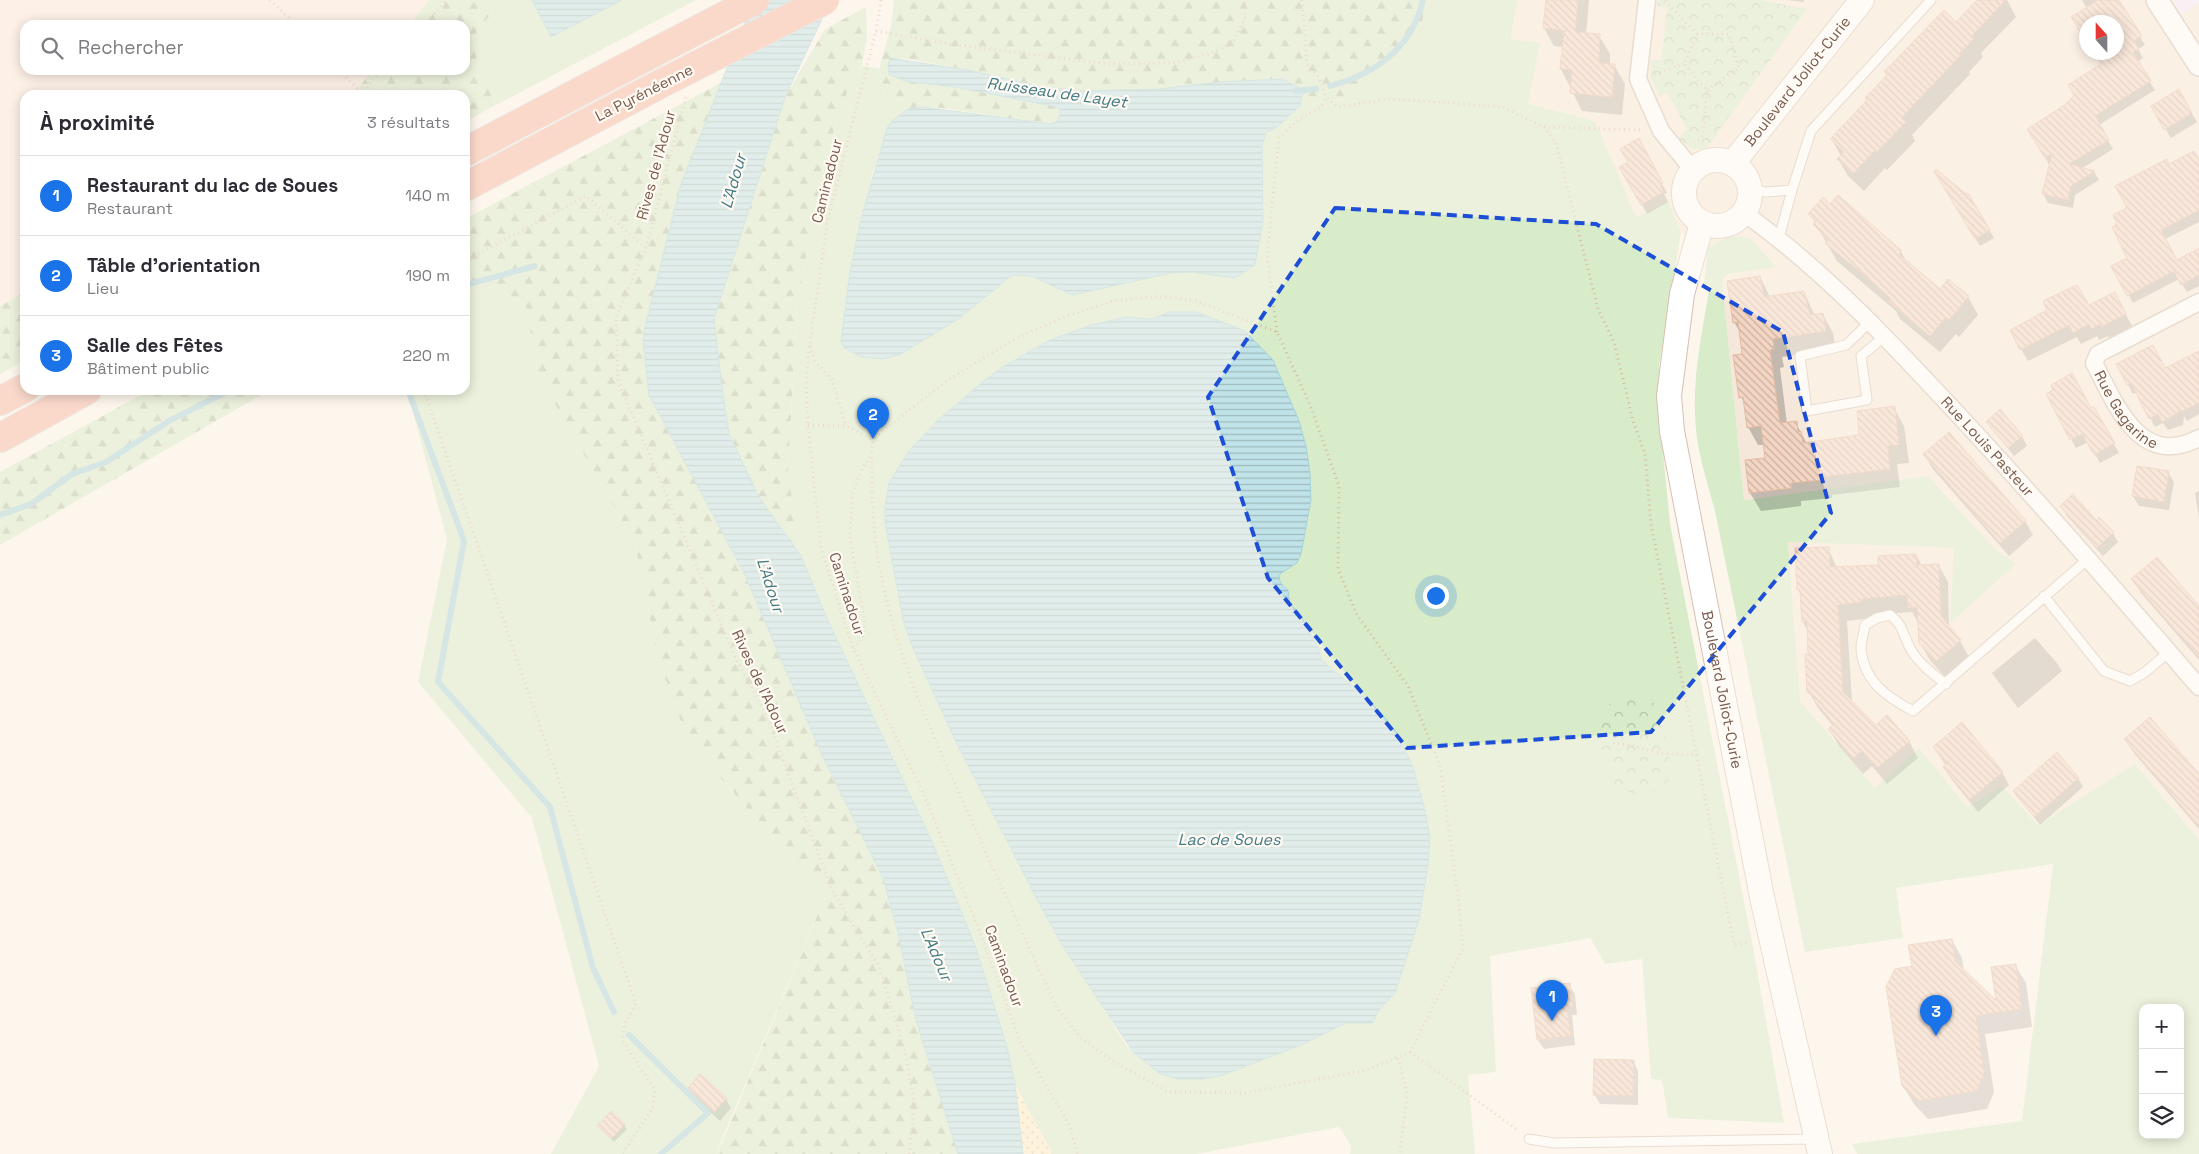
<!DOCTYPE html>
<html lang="fr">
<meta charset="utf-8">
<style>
:root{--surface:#fff;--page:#f7f7f7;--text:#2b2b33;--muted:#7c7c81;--line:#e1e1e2;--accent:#1a73e8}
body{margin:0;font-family:"Space Grotesk",sans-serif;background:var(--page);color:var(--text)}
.controls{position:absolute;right:15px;bottom:15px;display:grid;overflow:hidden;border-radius:10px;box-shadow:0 2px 12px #0003}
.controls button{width:45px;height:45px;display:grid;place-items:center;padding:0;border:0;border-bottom:1px solid var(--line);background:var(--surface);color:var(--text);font:25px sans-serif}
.compass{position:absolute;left:2079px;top:15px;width:45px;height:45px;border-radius:50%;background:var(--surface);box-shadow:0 2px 12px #0003;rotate:339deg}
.you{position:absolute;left:1435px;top:595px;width:18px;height:18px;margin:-12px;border:4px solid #fff;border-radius:50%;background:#1a73e8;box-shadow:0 0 0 8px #1a73e833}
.badge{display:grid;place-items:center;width:32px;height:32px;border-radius:50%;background:var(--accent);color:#fff;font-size:16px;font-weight:700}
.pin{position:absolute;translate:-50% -41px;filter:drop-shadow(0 1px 2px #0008)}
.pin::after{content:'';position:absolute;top:26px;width:18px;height:15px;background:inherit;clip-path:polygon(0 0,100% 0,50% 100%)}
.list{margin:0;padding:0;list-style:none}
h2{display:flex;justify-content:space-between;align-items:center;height:65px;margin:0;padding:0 20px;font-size:21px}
h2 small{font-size:16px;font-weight:400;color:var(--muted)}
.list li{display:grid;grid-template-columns:32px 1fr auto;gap:15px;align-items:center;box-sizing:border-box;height:80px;padding:0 20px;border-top:1px solid var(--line)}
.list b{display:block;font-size:19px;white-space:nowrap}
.list p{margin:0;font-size:16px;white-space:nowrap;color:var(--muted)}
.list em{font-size:16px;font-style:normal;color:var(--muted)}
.icon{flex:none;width:28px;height:28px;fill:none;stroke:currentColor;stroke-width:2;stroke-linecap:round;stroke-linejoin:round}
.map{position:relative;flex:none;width:2199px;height:1154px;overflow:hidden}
.search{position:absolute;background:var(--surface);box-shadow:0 2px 12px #0003;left:20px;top:20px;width:450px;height:55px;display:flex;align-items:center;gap:12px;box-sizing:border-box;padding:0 18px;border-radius:15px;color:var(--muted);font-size:19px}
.panel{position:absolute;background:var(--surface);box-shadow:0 2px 12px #0003;left:20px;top:90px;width:450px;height:305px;border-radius:15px}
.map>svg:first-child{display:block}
.residential{fill:#f5e8da;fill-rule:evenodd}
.commercial{fill:#fde8e0}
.education{fill:#f3e8fa}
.grass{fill:#d8ecc9;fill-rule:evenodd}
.forest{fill:url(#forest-firs)}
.sand{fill:url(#sand-dots)}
.park{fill:url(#park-crowns)}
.water{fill:url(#water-rules);stroke:#a5d3da}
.shadow{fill:#0003}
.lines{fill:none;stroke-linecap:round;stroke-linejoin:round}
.stream{stroke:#a5d3da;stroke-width:6}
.building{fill:url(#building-back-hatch);stroke:#e6bba3}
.service-casing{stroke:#d1beb0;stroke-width:11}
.minor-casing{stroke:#d1beb0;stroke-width:19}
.tertiary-casing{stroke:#d1beb0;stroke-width:24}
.secondary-casing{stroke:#d6c0b0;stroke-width:26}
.motorway-casing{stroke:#dad1cd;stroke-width:30}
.path{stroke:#d9b8a5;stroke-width:3;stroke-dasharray:1 4;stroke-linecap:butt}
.service{stroke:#fff;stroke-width:9}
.minor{stroke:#fff;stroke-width:16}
.tertiary{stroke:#fff;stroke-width:21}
.secondary{stroke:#fff;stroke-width:24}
.motorway{stroke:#f7b7a3;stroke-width:28}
.motorway-bridge-casing{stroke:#dad1cd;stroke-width:30;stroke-linecap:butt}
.motorway-bridge{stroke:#f7b7a3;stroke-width:28}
.marked{fill:none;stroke:#1d4ed8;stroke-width:4;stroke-dasharray:10 6;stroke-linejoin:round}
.labels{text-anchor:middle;stroke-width:4.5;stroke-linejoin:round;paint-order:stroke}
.street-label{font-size:15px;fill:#7a5c4d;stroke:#fffaf3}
.water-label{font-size:16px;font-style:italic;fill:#437c86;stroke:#fffaf3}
</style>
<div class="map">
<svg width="2199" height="1154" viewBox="0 0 2199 1154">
<defs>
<pattern id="forest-firs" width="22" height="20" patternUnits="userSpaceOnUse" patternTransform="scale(1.25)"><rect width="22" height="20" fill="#d8ecc9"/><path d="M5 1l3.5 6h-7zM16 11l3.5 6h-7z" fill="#b4c2a5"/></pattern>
<pattern id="sand-dots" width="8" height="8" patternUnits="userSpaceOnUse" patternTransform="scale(1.25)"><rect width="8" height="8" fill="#fcefc7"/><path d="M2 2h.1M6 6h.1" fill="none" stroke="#d1c5a4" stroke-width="1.8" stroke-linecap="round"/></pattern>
<pattern id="park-crowns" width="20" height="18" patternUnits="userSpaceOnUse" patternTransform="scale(1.25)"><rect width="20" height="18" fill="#d8ecc9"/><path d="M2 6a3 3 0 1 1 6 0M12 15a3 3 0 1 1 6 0" fill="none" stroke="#b4c2a5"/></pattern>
<pattern id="water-rules" width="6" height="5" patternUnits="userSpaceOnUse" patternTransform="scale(1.25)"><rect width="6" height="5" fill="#bfe3e8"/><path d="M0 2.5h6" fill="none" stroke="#a0bbbe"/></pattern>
<pattern id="building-back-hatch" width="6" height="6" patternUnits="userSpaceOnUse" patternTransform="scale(1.25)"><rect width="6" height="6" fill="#f3d5c3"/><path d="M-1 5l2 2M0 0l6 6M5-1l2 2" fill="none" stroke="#cab0a1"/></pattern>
</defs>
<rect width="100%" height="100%" fill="#fdf6ec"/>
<path class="residential" d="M1518,0H2199V840L2135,764L2038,825L2002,786L1967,807L1919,748L1875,788L1800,701L1788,542L1954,548L1951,622L2016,564L1991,545L1928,476L1744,500L1722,280L1726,274L1775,266L1729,235L1708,248L1681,233L1668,202L1636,218L1595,121L1528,104L1510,39ZM2086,22H2116V52H2086Z"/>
<path class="commercial" d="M0,0H429L409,25H25V70H372L353,95H25V292L0,306Z"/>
<path class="education" d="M2172,0H2199V3L2181,15Z"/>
<path class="grass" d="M501,0H532L551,37L622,0H696L496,105L478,65L473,38Z
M1426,0H1518L1510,39L1540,43L1528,104L1595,121L1636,217L1668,201L1681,233L1659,365L1661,432L1670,524L1753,947L1784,1123L1668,1118L1662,1080L1651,1079L1642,959L1605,964L1590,938L1490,956L1496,1072L1468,1075L1475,1154H1350L1351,1146L1339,1127L1196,1154H1053L1034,1121L1015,1084L1007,1047L975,945L934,846L826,616L801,556L788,473L797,303L826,154L848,90L862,65L879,69L885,96L908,109L892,121L873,172L850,271L841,341L844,348L861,357L899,355L957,320L1011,276L1023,275L1034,277L1072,295L1171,273L1191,272L1235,278L1263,221L1262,146L1266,132L1276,128L1300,106L1355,97L1422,25ZM1170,312H1196L1245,331L1299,421L1310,473L1311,500L1301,554L1291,567L1279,574C1278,582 1282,585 1288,590L1290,605L1298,611L1318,647L1322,661L1355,688L1380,712L1397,733L1413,767L1425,810L1430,838L1428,866L1419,920L1395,993L1378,1011L1373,1023L1346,1022L1301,1045L1223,1075L1204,1078L1177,1079L1159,1073L1133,1052L1126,1045L1040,905L956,742L913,648L904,624L885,523V507L889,483L908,452L938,420L980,384L1001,368L1048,341L1091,325L1127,317L1152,319Z
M1729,235L1751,239L1776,267L1727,274L1722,280L1744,500L1928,476L1991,545L2016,564L1950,623L1954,548L1788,542L1800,701L1875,788L1919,748L1967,807L2002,786L2038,825L2135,764L2199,840V1154H1857L1852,1144L2022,1121L2053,864L1896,888L1903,938L1805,952L1715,511C1709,489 1702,467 1698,444C1689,391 1701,338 1710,285L1704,284L1708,248ZM2143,1008H2180V1135H2143Z
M492,287L525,303L538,374L635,544L658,659L718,775L825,897L722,1139L717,1154H551L599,1066L532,818L418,682L447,539L407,390H465V297Z"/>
<path class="forest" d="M429,0H501L473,38L478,65L496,105L465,122V95H353L372,70H465V25H409Z
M894,0H1426L1422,25L1397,63L1355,97L1300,106L1303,90L1283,79L1220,82L1159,89L1082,91L1037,86L973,71L909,59L890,58L905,81L955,87L1058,107L1061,111L1058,121L1051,124L942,108L923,107L908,109L885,96L879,69L891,26Z
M866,7L867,39L862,65L848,90L826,154L797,303L788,473L801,556L759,497L729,435L721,379L714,319L785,97L825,29Z
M724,81L681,184L645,327L643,341L649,395L744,573L822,755L883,878L898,933L916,1020L958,1154H717L825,897L718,775L684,729L658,659L635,544L538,374L525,303L492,287L465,297V219Z
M25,292V360L0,374V306Z
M150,390H270L0,545V472Z"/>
<path class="sand" d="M1015,1084L1034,1121L1053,1154H1023Z"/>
<path class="park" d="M1658,0H1760L1807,9L1706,149H1692L1678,139L1687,129L1667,93L1660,96L1650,78L1651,60H1661L1667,8L1657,6Z
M1624,693L1654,703C1666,732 1671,749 1669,781L1647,797L1616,789L1601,746L1600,711Z"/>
<path class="water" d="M532,0H622L551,37Z
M754,0H831L785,97L714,319L721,379L729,434L759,497L801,556L826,616L934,846L975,945L1007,1047L1015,1084L1023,1154H958L916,1020L898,933L883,878L822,755L744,573L649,395L643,341L645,327L681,184Z
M890,58L973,71L1037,86L1082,91L1159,89L1220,82L1283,79L1303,90L1300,106L1276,128L1266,132L1262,146L1263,221L1255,265L1235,278L1191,272L1171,273L1072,295L1034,277L1023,275L1011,276L957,320L899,355L882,359L861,357L844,348L841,341L850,271L861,219L887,128L892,121L908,109L923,107L1051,124L1058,121L1061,111L1057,107L955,87L905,81L889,74L888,65Z
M1170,312H1196L1245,331L1273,360L1299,421L1306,446L1310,473L1311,500L1301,554L1297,563L1280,574C1278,582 1282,585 1288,590L1290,605L1298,611L1318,647L1322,661L1355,688L1380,712L1397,733L1413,767L1425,810L1430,838L1428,866L1419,920L1395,993L1378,1011L1373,1023H1346L1301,1045L1223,1075L1204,1079H1177L1159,1073L1133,1052L1064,948L1040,905L956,742L913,648L904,624L885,523V507L889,483L908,452L938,420L980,384L1001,368L1048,341L1091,325L1127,317L1152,319Z"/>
<path class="shadow" d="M1545,0H1589L1586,34L1599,36L1610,54V65H1614L1625,84L1622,115L1582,111L1561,69L1564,47L1554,46L1544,28L1547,2Z
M1787,0H1804V2Z
M1981,0H2007L2016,17L1981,53L1983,57L1969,72L1970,74L1912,135L1915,141L1887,170L1885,168L1864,191L1848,176L1838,159L1841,156L1832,140L1868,101L1887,76L1886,73L1956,23Z
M2082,0H2117L2145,45L2138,49L2143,58L2137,62L2155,90L2099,125L2113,149L2081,169L2094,172L2099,180L2075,195L2073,208L2048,203L2043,194L2050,166L2033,138L2116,52V22H2086V36L2075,16L2087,9Z
M2178,91L2197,122L2171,138L2152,107Z
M1638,140L1667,193L1664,194L1668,202L1647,214L1621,167L1630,163Z
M2199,162V222L2165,239L2177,262L2199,250V286L2187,292L2179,279L2133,303L2113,266L2129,258L2119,225L2129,209L2169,165Z
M1935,171L1966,196L1968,195L1994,238L1980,246Z
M1830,205L1901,252L1908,263L1940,290L1968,297L1978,315L1959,337L1956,334L1940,352L1900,319L1896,311L1837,261L1810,214Z
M1760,277L1770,297L1804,292L1815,316L1823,315L1833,333L1836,349L1782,357L1784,367L1780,368L1787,424L1796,423L1807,444L1860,436L1894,408L1904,426L1909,463L1897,464L1900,487L1832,495V498L1801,501V506L1761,511L1750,493L1766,459L1764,445H1758L1748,427L1745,405L1741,397L1743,355L1740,332L1734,322Z
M2121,305L2132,326L2109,338L2108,336L2099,340L2097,336L2081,344L2077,337L2028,361L2021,349L2089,307Z
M2199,352V414L2187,421L2184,416L2183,425L2168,430L2163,423L2155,427L2137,392L2133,394L2117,364L2165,370Z
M2094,408L2119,453L2100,463L2088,442L2076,448L2071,439Z
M1988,422L2022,436L2027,446L2014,456Z
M1925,455L2025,521L2033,535L2009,556L1932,468Z
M2168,472L2174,482L2169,510L2139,506L2133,496Z
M2199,491V518L2195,493Z
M2062,507L2098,523L2113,533L2118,542L2103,556L2067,516Z
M1828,548L1837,568L1879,566L1916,555L1922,566H1939L1948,582L1949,628L1960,641L1969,657L1945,677L1930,660L1920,643L1919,624L1912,612L1871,615V618L1847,621L1852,702L1876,726L1909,741L1918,758L1887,784L1872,766L1863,774L1839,746L1829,729L1833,726L1818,708L1809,692L1808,631L1803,622L1802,596L1798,590L1796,550Z
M2133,580L2199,608V660L2141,593Z
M2035,638L2056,662L2062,671L2018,708L1992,673Z
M2126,740L2199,775V829L2134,753Z
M1934,747L2002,772L2009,785L1978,812L1952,780L1944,767L1946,766Z
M2078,778L2083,787L2040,825L2015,791Z
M1952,940L1962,958L1964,971L1997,1003L2015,965L2026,983L2032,1027L1985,1034L1994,1092L1987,1109L1928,1119L1914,1104L1903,1086L1913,967Z
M1569,985L1575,994L1577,1015H1572L1575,1045L1544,1049L1538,1040L1532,989Z
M1633,1061L1638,1071V1105L1600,1104L1594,1094Z
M689,1088L726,1099L731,1108L720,1121L695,1098Z
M624,1125L627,1129L614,1142L598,1126Z"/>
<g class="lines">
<path class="stream" d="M1330,86C1375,74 1412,48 1423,0
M1295,91L1316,89
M465,285L535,266
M408,390L464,541L438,682L550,807L593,968L614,1012
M0,515L31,504L72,474L106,462L169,421L230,390
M629,1035L708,1113L661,1154"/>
</g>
<path class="building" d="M1546,0H1578L1575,32L1600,34L1599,63L1615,64L1612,97L1570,93L1572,70L1560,69L1564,31H1566L1543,28Z
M1977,0H2005L1972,36L1974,38L1959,54L1961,55L1901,118L1906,122L1876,153L1874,151L1853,174L1837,159L1844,152L1830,139L1867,100L1865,98L1887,75L1884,72L1944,10L1956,22Z
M2098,0H2119L2142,36L2134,41L2139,49L2133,52L2151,81L2095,116L2109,140L2069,164L2095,171L2071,186L2068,200L2042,194L2052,154L2045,158L2027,129L2065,105L2074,95L2068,85L2101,64L2094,52H2116V22H2086V41L2071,17Z
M2179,89L2192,113L2164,130L2151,106Z
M1639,138L1663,183L1660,185L1664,192L1641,205L1619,167L1628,162L1620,149Z
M2194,151L2199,160V210L2161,230L2177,260L2199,248V275L2181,285L2174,271L2127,296L2111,266L2127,258L2112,227L2117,224L2113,215L2127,208L2115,186L2167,159L2169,164Z
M1936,169L1966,194L1968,193L1990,230L1975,239L1934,171Z
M1838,195L1902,251L1899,254L1940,289L1948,279L1969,296L1949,320L1946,317L1930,336L1888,301L1891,299L1875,284L1825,243L1828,240L1813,224L1816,221L1808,214L1823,197L1830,204Z
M1760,276L1764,297L1804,291L1810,315L1823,313L1826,331L1773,339L1774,349L1770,350L1780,423L1797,421L1798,432L1801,431L1803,443L1859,435L1857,411L1895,406L1899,445L1888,446L1890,469L1822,477L1823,480L1791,483L1792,488L1749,493L1745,460L1765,458L1761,426L1747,428L1743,397L1739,398L1733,355L1742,354L1738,322L1733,323L1727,281Z
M2077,285L2089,305L2115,292L2126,314L2101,327L2100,324L2091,329L2089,324L2073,333L2069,325L2020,350L2010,330L2047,310L2043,301Z
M2153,345L2165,368L2199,351V403L2180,412L2179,407L2178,413L2162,422L2158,414L2149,419L2131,383L2127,385L2116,364Z
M2072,373L2091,408L2094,407L2115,443L2094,455L2082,434L2070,440L2046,394L2053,390L2051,385Z
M2000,409L2023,436L2008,448L1986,422Z
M1949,432L2026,521L2000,543L1923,454Z
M2137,466L2169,471L2164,502L2132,496Z
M2073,494L2097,521L2099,517L2114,532L2097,548L2060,506Z
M1829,547L1830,567L1878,565V556L1916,554L1917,565L1939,564L1941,616L1961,640L1935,662L1919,643L1917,607L1908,608L1907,595L1862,599V602L1838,605L1843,692L1876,725L1887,715L1910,741L1877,768L1862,751L1853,758L1828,729L1834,724L1814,700V697L1807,692L1805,654H1808L1807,622H1802L1800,590H1797L1795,548Z
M2157,557L2199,606V657L2131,579Z
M2150,717L2199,774V826L2124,739Z
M1962,722L2003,772L1970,799L1943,767L1947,764L1933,747Z
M2057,752L2079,778L2034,817L2013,791Z
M1952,939L1955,961L1996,1000L1991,967L2016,964L2022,1009L1976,1016L1984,1073L1977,1091L1917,1101L1902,1086L1886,987L1895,969L1912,966L1908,945Z
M1570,983L1573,1006H1567L1571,1036L1537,1040L1531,988Z
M1594,1059L1634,1060L1633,1096L1593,1095Z
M700,1074L727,1098L714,1112L688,1088Z
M611,1111L625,1124L611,1139L597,1126Z"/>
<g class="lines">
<defs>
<path id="service" d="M1751,188L1765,192L1792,190L1779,238
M1792,190L1811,131L1931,0
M1870,322L1846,345L1800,356L1807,411L1867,400L1861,356L1885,336
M2044,596L2104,671L2130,681L2144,673L2169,652
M1946,684C1933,674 1918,663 1910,648C1903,635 1903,624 1890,615L1877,618L1865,625C1864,633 1861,641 1861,649C1864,682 1887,697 1913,711L2088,559
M1529,1139L1554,1143L1816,1139"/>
<g id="minor">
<path d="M1647,0L1638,79L1661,131L1693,170"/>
<path id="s1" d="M1744,213C1821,268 1887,338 1951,407C2036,498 2117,592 2199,687"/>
<path id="s2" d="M2199,302L2098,354L2094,363C2116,405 2140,469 2199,438"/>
</g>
<path id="tertiary" d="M2157,0L2199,65"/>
<g id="secondary">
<circle cx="1717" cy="193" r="33"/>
<path id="s3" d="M1733,163L1862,0"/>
<path id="s4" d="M1702,223L1682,294L1669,396L1672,431L1763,902L1820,1154"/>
</g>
<path id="motorway" d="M465,152L653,53
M465,187L664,82
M0,401L25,388
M0,438L87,390"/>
</defs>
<use href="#service" class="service-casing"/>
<use href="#minor" class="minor-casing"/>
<use href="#tertiary" class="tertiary-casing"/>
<use href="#secondary" class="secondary-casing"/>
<use href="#motorway" class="motorway-casing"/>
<path class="path" d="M270,0L296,25
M881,0L876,31L828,219L810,343L806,382L808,425L821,549L853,648L922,790L976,922L1020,1041L1069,1125L1078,1154
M1302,0L1307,64L1319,77L1326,97L1338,107L1389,99L1438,102L1502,107L1544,127L1640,130
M1665,1L1697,34L1684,64L1707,90L1703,135L1695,144
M424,25L447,0
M876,31L957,45L1108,64L1175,63L1212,53L1233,42L1245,19V0
M1697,34H1729L1739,68L1707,90
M339,70L357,88H366L382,70
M1655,74L1684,64
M1544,127L1556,143L1598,309L1614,342L1633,421L1645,454L1651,524L1734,945L1750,943
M646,248L686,97
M465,261L586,196L646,248L616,316L618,381L736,659L766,714L832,890L879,967L905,1051L914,1105L909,1154
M1277,332L1267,256L1279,138L1298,120L1321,107L1326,97
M810,346L815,361L832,380L846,426
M424,390L636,1004L625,1023L622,1040L655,1090L653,1108L622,1154
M808,425L846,426L873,439L945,382L1015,339L1067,316L1113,301L1160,296L1196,301L1277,332L1310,405L1339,486L1338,569L1357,615L1408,686L1440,766L1458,895L1463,948L1410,1052L1367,1070L1245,1093L1169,1092L1116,1063L1081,1038L1057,1008C1028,945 999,882 971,819C921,711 871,602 872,481C873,466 870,454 873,439
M853,648L859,643L864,634V618L850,538L852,494L863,467L870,457
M1613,743L1631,745L1659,753L1698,755
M1410,1052L1519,1131
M1398,1058L1407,1094L1400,1154"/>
<use href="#service" class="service"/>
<use href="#minor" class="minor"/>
<use href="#tertiary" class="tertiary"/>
<use href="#secondary" class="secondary"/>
<use href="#motorway" class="motorway"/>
<defs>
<path id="motorway-bridge" d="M653,53L755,0
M664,82L825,0"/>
</defs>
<use href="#motorway-bridge" class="motorway-bridge-casing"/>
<use href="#motorway-bridge" class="motorway-bridge"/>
</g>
<path d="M0 0H2199V1154H0ZM1335,208L1596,224L1783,332L1831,513L1651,732L1407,748L1268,578L1208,397Z" fill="#fdf6ec" fill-opacity=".55" fill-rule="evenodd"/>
<path class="marked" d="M1335,208L1596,224L1783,332L1831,513L1651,732L1407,748L1268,578L1208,397Z"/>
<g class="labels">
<g class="street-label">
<text dy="5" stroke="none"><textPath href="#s3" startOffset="104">Boulevard Joliot-Curie</textPath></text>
<text transform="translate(644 93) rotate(-27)" y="5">La Pyrénéenne</text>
<text transform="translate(656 165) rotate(-75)" y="5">Rives de l'Adour</text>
<text transform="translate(827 181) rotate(-76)" y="5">Caminadour</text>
<text dy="5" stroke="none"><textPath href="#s2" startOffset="181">Rue Gagarine</textPath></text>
<text dy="5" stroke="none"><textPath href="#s1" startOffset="338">Rue Louis Pasteur</textPath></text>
<text transform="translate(847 594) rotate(72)" y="5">Caminadour</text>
<text transform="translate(760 682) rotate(65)" y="5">Rives de l'Adour</text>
<text dy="5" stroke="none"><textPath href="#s4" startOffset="475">Boulevard Joliot-Curie</textPath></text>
<text transform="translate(1004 966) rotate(70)" y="5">Caminadour</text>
</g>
<g class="water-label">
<text transform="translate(1057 92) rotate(8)" y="6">Ruisseau de Layet</text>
<text transform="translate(733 181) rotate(-74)" y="6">L'Adour</text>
<text transform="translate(771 585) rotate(72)" y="6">L'Adour</text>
<text x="1229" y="845">Lac de Soues</text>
<text transform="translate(937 954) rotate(67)" y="6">L'Adour</text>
</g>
</g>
</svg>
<div class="controls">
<button>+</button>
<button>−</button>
<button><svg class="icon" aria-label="layers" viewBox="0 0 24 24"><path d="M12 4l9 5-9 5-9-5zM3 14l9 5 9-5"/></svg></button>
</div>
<svg class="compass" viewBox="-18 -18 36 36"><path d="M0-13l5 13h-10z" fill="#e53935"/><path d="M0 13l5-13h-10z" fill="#7c7c81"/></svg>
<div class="you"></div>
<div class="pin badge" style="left:1552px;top:1021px">1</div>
<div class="pin badge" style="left:873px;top:439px">2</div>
<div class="pin badge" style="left:1936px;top:1036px">3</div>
<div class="search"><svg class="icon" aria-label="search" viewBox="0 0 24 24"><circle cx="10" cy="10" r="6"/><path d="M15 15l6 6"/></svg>Rechercher</div>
<section class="panel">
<h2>À proximité<small>3 résultats</small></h2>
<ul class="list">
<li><span class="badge">1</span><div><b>Restaurant du lac de Soues</b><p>Restaurant</p></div><em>140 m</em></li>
<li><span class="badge">2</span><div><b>Tâble d'orientation</b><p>Lieu</p></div><em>190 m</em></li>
<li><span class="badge">3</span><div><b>Salle des Fêtes</b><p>Bâtiment public</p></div><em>220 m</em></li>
</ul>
</section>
</div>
